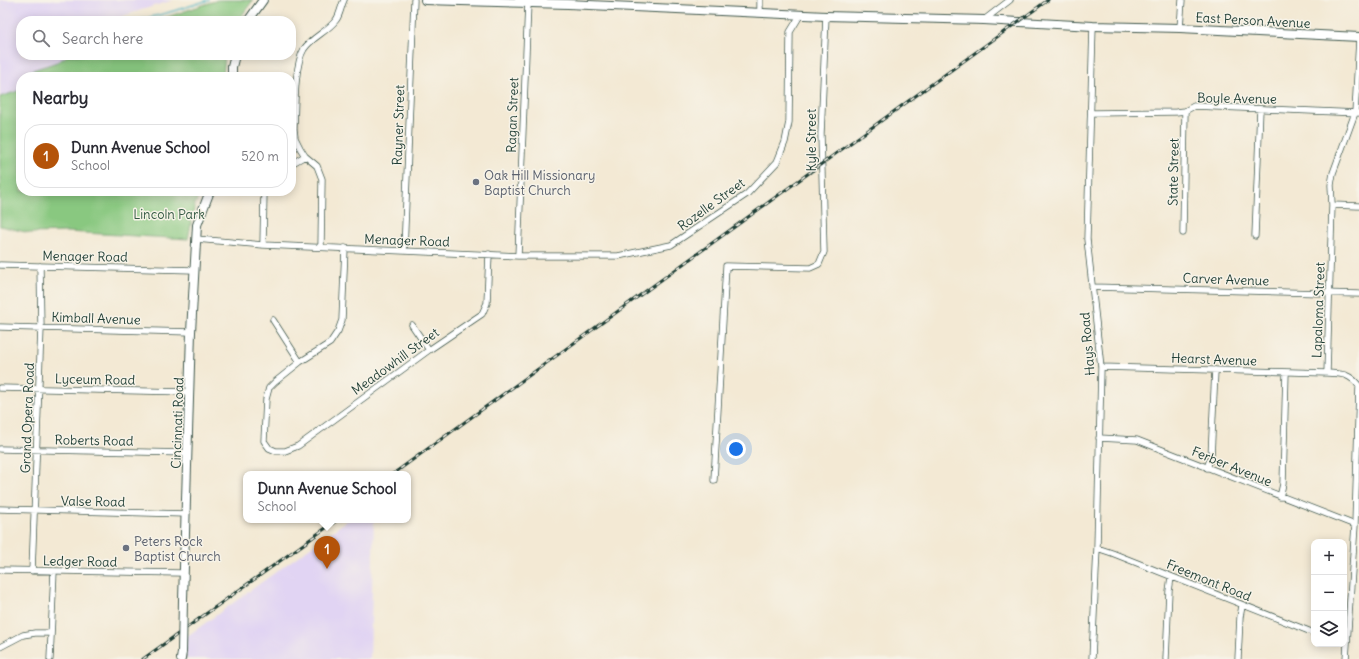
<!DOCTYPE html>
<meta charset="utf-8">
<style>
:root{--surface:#fff;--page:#f2f2f3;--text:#2b2b33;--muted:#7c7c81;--line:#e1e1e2;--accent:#b45309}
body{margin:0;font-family:Delius,sans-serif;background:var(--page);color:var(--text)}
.controls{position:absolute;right:12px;bottom:12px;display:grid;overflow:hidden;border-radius:8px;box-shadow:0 2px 10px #0003}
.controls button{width:36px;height:36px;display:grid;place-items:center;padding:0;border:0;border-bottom:1px solid var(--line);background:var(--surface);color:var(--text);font:20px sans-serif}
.you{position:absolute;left:736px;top:449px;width:14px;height:14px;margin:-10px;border:3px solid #fff;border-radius:50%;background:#1a73e8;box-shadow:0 0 0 6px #1a73e833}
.badge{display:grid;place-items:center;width:26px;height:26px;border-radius:50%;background:var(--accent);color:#fff;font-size:13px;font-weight:700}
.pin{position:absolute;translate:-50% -33px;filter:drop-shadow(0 1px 2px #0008)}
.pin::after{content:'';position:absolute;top:21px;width:14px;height:12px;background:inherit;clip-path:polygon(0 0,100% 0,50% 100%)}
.popup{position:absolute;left:243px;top:471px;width:168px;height:52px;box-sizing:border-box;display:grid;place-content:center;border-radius:8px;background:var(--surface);filter:drop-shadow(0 1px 3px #0005);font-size:13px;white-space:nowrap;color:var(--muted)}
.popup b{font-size:15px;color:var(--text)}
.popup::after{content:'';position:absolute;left:50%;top:100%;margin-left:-8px;border:8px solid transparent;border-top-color:var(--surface)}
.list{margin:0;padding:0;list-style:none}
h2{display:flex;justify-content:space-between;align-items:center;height:52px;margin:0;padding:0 16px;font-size:17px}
h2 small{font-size:13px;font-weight:400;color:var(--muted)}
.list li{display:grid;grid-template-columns:26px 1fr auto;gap:12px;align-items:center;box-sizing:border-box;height:64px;margin:0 8px 8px;padding:0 8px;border:1px solid var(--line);border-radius:16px}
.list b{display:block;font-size:15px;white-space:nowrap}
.list p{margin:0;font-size:13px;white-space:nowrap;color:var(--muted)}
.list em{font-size:13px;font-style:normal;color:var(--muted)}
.icon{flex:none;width:22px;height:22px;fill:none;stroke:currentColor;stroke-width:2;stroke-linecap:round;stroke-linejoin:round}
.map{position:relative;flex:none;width:1359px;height:659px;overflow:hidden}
.search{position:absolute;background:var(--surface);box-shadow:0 2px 10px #0003;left:16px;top:16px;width:280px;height:44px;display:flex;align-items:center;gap:10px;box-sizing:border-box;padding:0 14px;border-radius:16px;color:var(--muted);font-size:15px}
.panel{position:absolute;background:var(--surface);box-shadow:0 2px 10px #0003;left:16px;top:72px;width:280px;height:124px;border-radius:16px}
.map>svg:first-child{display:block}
.built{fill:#e1d4f3}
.green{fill:#89c880;stroke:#54825a}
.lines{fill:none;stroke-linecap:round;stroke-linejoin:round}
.stream{stroke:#46b3c3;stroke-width:1.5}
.street-casing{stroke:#3f574c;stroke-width:7}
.secondary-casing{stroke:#3f574c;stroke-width:10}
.street{stroke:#fff;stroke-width:5.5}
.secondary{stroke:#fff;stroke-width:8}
.rail-casing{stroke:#1f3d34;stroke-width:3}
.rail{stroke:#f7f3e8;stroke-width:1.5;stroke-dasharray:4.5;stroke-linecap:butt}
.secondary-bridge-casing{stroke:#3f574c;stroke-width:10;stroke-linecap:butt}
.secondary-bridge{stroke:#fff;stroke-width:8}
.worship-dot{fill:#6b7280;stroke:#f7f3e8;stroke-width:1.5}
.labels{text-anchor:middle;stroke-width:3;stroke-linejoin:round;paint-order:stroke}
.street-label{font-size:13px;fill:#1f3d34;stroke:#f7f3e8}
.worship-label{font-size:13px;fill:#5b616d;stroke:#f7f3e8;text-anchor:start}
.park-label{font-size:13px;fill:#345943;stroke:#f7f3e8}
</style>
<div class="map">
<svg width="1359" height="659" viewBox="0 0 1359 659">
<rect width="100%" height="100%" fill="#f7f3e8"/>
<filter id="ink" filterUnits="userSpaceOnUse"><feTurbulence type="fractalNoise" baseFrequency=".025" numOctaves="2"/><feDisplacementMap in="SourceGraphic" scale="8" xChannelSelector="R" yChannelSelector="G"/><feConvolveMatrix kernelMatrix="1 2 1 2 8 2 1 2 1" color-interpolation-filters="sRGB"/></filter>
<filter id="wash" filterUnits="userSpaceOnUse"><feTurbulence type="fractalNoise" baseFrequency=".012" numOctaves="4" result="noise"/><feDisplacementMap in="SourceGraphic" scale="16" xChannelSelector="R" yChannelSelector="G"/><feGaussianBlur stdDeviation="0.9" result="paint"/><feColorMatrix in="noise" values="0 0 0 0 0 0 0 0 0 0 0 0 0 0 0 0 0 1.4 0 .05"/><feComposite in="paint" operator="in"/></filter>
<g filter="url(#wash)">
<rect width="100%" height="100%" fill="#f3e9d4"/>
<path class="built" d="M0,0H173L107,21H21V55H64L65,57L57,62L25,73V77H21V90L0,97Z
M348,520H374L370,659H186V637Z"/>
<path class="green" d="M218,0H253L238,21H155Z
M69,55H225L223,77H25L24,73L57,62Z
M21,90V191H201L195,204L188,239L67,232L30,233L0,226V97Z"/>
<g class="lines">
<path class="stream" d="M136,21L167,13L209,0"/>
</g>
</g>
<g filter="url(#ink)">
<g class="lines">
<defs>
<path id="street" d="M760,13V0
M984,20L1010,0
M1180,28L1182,0
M1091,113L1176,112L1185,111L1194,106L1359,113
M291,164L305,156
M1332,205L1359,206
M1183,233L1185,111
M1255,236L1260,109
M196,239L263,245L518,256H618L671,245L747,194L777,162L785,142L789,122L790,32L801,14
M263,245L264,191
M321,247L322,179L317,166L305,156L300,148L295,138L294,129C295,109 294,65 304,49C312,37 327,32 336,20C340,15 341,6 344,0
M345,248L342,320L338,331L330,343L300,362L275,382L269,388L266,399L264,441L269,448L276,451H285L298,446L429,350L482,314L487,303L489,254
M404,251L414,0
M518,256L528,3
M0,265L194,270
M1092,287L1359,294
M273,320L300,362
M412,325L429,350
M0,327L191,332
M1101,367L1327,373C1342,374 1349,373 1359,386L1355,525L1346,659
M1327,373L1332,205L1331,185L1333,173L1355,113L1359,39
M0,388L189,392
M1099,438L1137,440L1355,525
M0,449L188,453
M1207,468L1211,457L1215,370
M714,480L726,266L810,268L819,264L824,252L821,134L826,16
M1280,497L1283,484L1286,372
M0,509L186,514
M1097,548L1112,553L1314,633
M0,570L183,573
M32,571L41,328L40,266
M0,647L23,635L35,633H51
M50,659L54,571
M1092,659L1097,548L1101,367L1087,239L1093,26
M1166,659L1169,591L1171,577
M1238,659L1240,617L1242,606"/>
<path id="secondary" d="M425,0L568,4L826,16L984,20L1093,26L1180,28L1359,37
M248,21L263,0
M232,77V67L235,55
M183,600L191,332L197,225L210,191
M181,659L182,652"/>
</defs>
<use href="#street" class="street-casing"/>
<use href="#secondary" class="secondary-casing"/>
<use href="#street" class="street"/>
<use href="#secondary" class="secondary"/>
<defs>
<path id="rail" d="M393,474L1048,0
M143,659L337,520"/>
</defs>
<use href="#rail" class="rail-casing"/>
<use href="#rail" class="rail"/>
<defs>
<path id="secondary-bridge" d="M182,652L183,600"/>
</defs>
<use href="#secondary-bridge" class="secondary-bridge-casing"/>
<use href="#secondary-bridge" class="secondary-bridge"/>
</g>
</g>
<g class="worship-dot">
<circle cx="476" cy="182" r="4"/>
<circle cx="126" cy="548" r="4"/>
</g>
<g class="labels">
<g class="street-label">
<text transform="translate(1253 20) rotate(3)" y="5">East Person Avenue</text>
<text transform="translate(1237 98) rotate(1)" y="5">Boyle Avenue</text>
<text transform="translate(512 115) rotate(-88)" y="5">Ragan Street</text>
<text transform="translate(398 125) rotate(-88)" y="5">Rayner Street</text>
<text transform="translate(811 140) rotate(-90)" y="5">Kyle Street</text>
<text transform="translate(1173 172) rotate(-89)" y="5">State Street</text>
<text transform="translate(711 204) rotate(-36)" y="5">Rozelle Street</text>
<text transform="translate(407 240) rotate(2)" y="5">Menager Road</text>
<text transform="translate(85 256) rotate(1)" y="5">Menager Road</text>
<text transform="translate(1226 279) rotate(2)" y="5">Carver Avenue</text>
<text transform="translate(1318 310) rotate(-88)" y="5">Lapaloma Street</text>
<text transform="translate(96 318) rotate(2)" y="5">Kimball Avenue</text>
<text transform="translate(1087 344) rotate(-95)" y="5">Hays Road</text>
<text transform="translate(1214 359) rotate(2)" y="5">Hearst Avenue</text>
<text transform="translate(395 361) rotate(-36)" y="5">Meadowhill Street</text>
<text transform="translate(95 379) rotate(1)" y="5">Lyceum Road</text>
<text transform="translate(27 418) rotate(-88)" y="5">Grand Opera Road</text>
<text transform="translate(177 423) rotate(-88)" y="5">Cincinnati Road</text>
<text transform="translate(94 440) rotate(1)" y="5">Roberts Road</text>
<text transform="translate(1232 466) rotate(22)" y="5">Ferber Avenue</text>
<text transform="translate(93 501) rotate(1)" y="5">Valse Road</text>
<text transform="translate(80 561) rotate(1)" y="5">Ledger Road</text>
<text transform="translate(1209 580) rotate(22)" y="5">Freemont Road</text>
</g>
<g class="worship-label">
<text x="484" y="180">Oak Hill Missionary<tspan x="484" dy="15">Baptist Church</tspan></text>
<text x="134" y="546">Peters Rock<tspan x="134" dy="15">Baptist Church</tspan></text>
</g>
<g class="park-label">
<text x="169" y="219">Lincoln Park</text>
</g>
</g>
</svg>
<div class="controls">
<button>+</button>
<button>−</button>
<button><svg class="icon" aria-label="layers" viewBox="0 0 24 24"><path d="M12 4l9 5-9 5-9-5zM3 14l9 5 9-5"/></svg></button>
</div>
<div class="you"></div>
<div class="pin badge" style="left:327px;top:569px">1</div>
<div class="popup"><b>Dunn Avenue School</b>School</div>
<div class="search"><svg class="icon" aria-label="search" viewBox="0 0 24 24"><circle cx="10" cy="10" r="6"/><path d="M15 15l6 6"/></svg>Search here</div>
<section class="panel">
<h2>Nearby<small></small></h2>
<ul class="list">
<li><span class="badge">1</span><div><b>Dunn Avenue School</b><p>School</p></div><em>520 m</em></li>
</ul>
</section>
</div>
